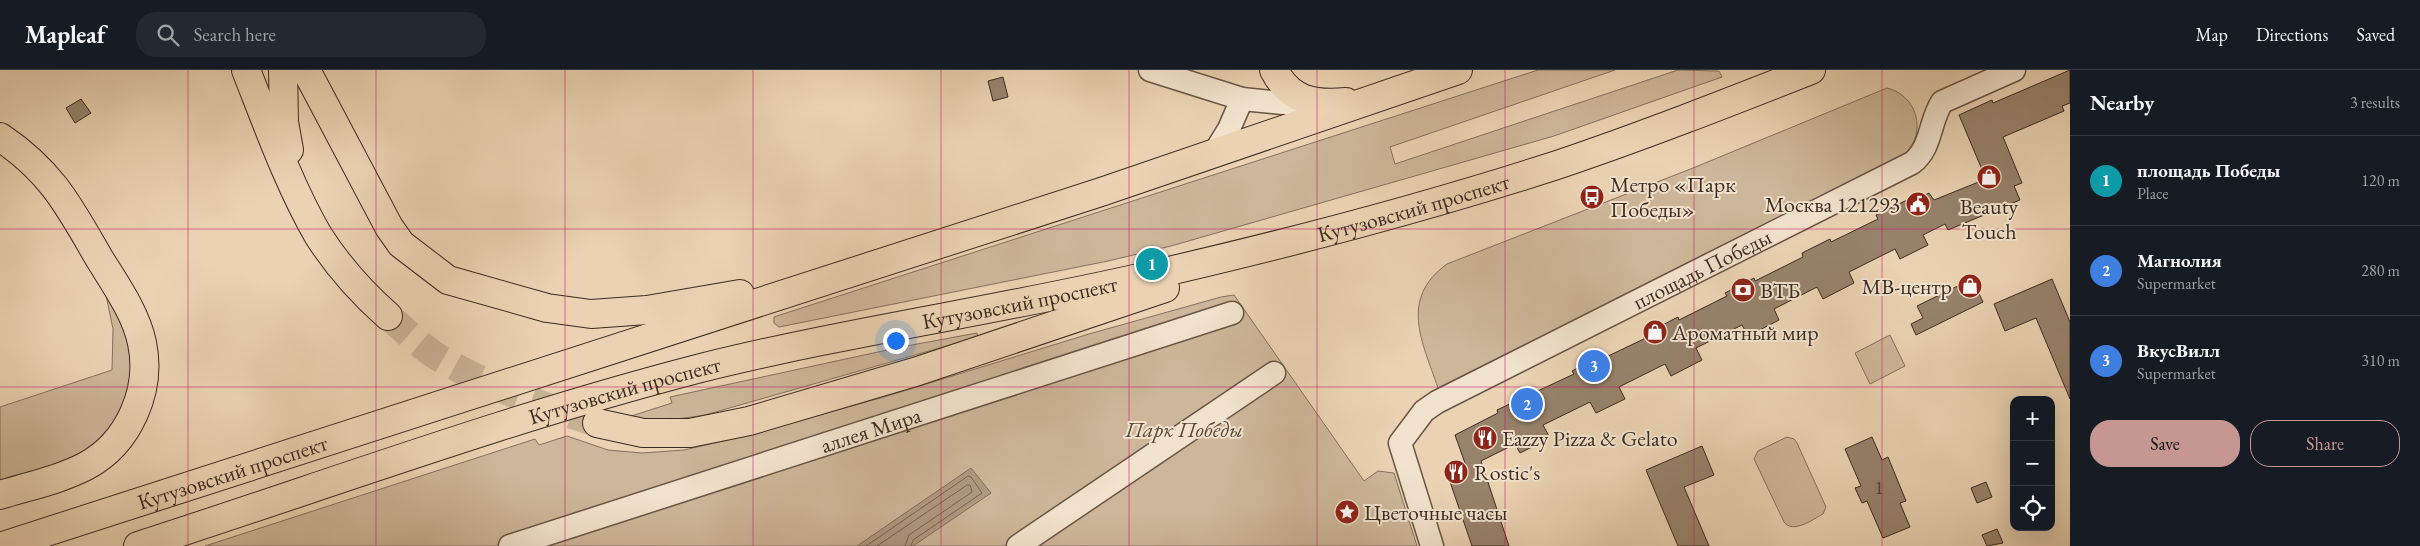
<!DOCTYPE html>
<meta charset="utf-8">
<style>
:root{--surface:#171b24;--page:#242831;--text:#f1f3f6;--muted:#9ea1a6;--line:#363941;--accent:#c59692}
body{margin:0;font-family:"EB Garamond",serif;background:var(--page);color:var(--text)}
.controls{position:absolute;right:15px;bottom:15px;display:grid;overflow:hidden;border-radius:10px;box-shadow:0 5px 20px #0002}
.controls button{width:45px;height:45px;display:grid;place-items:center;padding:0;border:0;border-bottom:1px solid var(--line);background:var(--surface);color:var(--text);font:25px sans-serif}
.you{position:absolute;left:895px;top:270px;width:18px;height:18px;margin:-12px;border:4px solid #fff;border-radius:50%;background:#1a73e8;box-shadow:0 0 0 8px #1a73e833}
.badge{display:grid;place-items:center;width:32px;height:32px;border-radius:50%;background:var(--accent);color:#fff;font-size:16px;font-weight:700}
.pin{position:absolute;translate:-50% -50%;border:2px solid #fff;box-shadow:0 1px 5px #0006}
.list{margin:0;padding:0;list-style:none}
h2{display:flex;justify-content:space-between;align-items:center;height:65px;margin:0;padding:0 20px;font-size:21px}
h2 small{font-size:16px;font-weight:400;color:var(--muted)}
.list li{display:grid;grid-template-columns:32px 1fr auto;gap:15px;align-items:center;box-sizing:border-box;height:90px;padding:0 20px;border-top:1px solid var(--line)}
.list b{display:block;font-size:19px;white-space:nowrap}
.list p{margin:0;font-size:16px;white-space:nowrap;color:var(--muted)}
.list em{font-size:16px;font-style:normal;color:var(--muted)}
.actions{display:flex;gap:10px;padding:15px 20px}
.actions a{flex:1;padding:11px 0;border:1px solid var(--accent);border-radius:20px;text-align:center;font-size:18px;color:var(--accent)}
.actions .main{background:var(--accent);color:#111}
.icon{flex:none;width:28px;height:28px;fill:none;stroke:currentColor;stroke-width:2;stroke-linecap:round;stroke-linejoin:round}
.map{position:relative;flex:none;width:2070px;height:476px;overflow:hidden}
header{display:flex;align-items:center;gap:30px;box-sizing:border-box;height:70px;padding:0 25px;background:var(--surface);border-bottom:1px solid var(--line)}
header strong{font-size:24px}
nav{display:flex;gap:28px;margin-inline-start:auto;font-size:18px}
.search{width:350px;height:45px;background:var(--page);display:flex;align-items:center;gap:12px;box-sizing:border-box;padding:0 18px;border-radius:20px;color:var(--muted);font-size:19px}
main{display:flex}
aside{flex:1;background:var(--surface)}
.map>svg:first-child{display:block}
.green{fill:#cdb699;stroke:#85705d}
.water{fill:#af9981;stroke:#816d5b}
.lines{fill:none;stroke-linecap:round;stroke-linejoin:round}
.shore{stroke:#766251;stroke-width:1}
.building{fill:#97826c;stroke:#3d2b21}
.major-tunnel{stroke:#c7b195;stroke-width:28;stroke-dasharray:28 14;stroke-linecap:butt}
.minor-casing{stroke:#685545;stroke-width:25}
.major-casing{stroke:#3d2b21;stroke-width:30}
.minor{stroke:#f1e2cd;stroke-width:22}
.major{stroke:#ead2b2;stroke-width:28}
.grid{fill:none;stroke:#c2185b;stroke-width:1;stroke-opacity:0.55}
.labels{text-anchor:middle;stroke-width:4;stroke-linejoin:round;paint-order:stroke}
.number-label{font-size:20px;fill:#544134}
.poi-label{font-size:22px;fill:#3d2b21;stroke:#f1e2cd;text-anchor:start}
.street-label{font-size:22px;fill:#3d2b21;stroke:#f1e2cd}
.park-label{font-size:22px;font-style:italic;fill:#5a4739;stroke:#f1e2cd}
</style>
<header>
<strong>Mapleaf</strong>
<div class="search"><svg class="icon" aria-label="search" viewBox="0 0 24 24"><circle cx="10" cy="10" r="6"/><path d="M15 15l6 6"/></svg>Search here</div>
<nav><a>Map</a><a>Directions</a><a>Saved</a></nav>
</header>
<main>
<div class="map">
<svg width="2070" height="476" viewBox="0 0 2070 476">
<rect width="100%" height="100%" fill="#ead2b2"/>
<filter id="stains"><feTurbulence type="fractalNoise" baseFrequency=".004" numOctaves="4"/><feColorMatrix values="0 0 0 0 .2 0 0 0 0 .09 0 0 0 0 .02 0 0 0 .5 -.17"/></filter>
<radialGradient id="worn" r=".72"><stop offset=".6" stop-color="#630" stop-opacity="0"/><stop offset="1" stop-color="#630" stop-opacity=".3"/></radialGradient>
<path class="green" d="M1538,0H1615L1390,77L1395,94L1678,0L1719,1L1722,7L1554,66L1171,176L1108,191L779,257L774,253V247L780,245Z
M1887,18C1917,25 1928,63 1904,84L1438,318C1422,271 1399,229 1447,194L1693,98Z
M106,225L128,254L137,294L118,360L74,392L0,413V337L112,300L113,259Z
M1234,225L1364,411L1378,401L1394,403L1417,476H205L535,369L539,375L567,366L608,380L642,383L684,380L736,368L884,327L1089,264L1221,227Z
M977,263L978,267L705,345L664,351L625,348L672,333L670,327L901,277Z
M1890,265L1905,296L1870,314L1855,283Z
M1787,367L1794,369L1797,373L1826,437L1823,444C1812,450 1793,464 1784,452L1754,389L1758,381Z"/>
<path class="water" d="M971,398L991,423L913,476H857Z"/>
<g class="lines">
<path class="shore" d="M866,476L968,406L971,407L982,423L913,470L911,476
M877,476L967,415H970L972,422L909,465L905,476"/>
</g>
<path class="building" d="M2070,0V33L2062,36L2064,41L2003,67L2022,113L2014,116L2020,130L1948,160L1945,154L1923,165L1928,175L1900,189L1895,179L1849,202L1854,213L1823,229L1817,217L1774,239L1779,250L1748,266L1742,255L1696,278L1702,290L1671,306L1665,294L1619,317L1625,329L1596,343L1590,332L1543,355L1550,368L1520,383L1515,374L1481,391L1509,476H1472L1447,403L1466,396L1455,365L1498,343L1497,340L1574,304L1572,301L1603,285L1604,288L1650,266L1649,262L1678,247L1679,250L1727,226L1725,223L1754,208L1755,211L1803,187L1802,183L1830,169L1831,172L1878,149L1876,145L1907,130L1909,133L1929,123L1934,130L1986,109L1959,45L1992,30L1993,33Z
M1003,7L1008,27L993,31L988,11Z
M81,29L91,43L75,53L66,38Z
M1972,209L1983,232L1916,265L1911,254L1923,248L1917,236Z
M2052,209L2070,252V329L2036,248L2005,261L1994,234Z
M1872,367L1882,390L1888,387L1906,431L1900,433L1910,457L1883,468L1867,431L1862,433L1855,418L1861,416L1845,379Z
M1702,376L1714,405L1684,417L1709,476H1678L1646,400Z
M1986,412L1992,427L1977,433L1971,418Z
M1997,459L2003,473L1987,476L1982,465Z"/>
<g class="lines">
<path class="major-tunnel" d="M388,246C405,260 422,278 441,289C491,318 543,336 597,353"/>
<defs>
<g id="minor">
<path d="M1150,0L1242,29L1282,33H1315"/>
<path d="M1213,85L1229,59L1242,29"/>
<path id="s1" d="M510,476L1232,243"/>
<path d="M1018,476L1274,303"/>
<path id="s2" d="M1432,476L1400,373L1424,341L1437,332L1912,93C1932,78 1929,52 1942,32L2014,0"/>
</g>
<g id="major">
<path d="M246,0C267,53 289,115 318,165C337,195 361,222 388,246"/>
<path d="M283,0L284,52L289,80"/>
<path d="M306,0L389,157L401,174L448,210L547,238L591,244L647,240L740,224"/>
<path d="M1274,0C1290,31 1314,35 1346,32"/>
<path d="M0,67C52,102 69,136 99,188C115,214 136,243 142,273C152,320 129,373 86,396C59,410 29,416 0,425"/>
<path d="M597,353L643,363H690L749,351L918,301L1165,218"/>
<path id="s3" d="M3,476L1101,122L1458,0"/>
<path id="s4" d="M138,476C324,416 508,348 697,299C844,262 995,241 1143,207C1283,175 1421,139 1557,95C1643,66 1727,33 1811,0"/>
</g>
</defs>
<use href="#minor" class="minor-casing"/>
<use href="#major" class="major-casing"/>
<use href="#minor" class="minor"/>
<use href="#major" class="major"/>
</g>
<path class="grid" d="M188,0V476M376,0V476M565,0V476M753,0V476M941,0V476M1129,0V476M1317,0V476M1505,0V476M1694,0V476M1882,0V476M0,159H2070M0,317H2070"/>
<defs>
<symbol id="shop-disc" viewBox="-11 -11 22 22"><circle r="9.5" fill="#8f2418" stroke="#f1e2cd"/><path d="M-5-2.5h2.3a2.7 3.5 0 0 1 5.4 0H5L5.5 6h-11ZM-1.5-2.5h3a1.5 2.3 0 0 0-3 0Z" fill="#fff"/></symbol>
<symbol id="bus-disc" viewBox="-11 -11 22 22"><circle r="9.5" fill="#8f2418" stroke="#f1e2cd"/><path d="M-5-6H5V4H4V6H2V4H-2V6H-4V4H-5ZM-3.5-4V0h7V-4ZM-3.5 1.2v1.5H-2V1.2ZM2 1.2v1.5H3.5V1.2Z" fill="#fff"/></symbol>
<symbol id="civic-disc" viewBox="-11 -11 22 22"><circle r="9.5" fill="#8f2418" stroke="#f1e2cd"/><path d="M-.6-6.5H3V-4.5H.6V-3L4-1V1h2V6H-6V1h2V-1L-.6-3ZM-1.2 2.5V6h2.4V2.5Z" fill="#fff"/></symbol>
<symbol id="bank-disc" viewBox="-11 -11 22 22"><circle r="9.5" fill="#8f2418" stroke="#f1e2cd"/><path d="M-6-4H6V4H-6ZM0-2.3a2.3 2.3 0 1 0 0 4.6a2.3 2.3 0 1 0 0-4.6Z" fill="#fff"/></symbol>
<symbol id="restaurant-disc" viewBox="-11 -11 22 22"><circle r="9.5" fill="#8f2418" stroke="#f1e2cd"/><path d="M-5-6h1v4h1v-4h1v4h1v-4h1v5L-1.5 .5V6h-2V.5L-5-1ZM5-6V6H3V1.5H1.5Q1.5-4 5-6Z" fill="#fff"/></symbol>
<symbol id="sight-disc" viewBox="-11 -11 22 22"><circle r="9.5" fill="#8f2418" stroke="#f1e2cd"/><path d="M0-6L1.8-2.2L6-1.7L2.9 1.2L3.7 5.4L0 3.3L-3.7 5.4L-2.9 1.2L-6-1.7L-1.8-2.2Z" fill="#fff"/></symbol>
</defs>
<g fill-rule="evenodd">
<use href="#shop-disc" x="1975" y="93" width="28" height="28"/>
<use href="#bus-disc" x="1578" y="113" width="28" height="28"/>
<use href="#civic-disc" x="1904" y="120" width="28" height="28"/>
<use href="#shop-disc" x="1956" y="202" width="28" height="28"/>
<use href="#bank-disc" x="1729" y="206" width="28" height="28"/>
<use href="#shop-disc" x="1641" y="248" width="28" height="28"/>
<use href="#restaurant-disc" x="1471" y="354" width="28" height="28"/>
<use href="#restaurant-disc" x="1442" y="388" width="28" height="28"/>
<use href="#sight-disc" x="1333" y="428" width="28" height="28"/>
</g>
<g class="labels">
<g class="number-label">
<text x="1879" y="424">1</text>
</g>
<g class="poi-label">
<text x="1610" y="122">Метро «Парк<tspan x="1610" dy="25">Победы»</tspan></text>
<text x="1900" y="142" text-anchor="end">Москва 121293</text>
<text x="1989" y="144" text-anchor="middle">Beauty<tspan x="1989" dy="25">Touch</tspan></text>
<text x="1952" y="224" text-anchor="end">МВ-центр</text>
<text x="1760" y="228">ВТБ</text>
<text x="1672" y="270">Ароматный мир</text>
<text x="1502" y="376">Eazzy Pizza &amp; Gelato</text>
<text x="1474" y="410">Rostic's</text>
<text x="1364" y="450">Цветочные часы</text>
</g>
<g class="street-label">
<text dy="8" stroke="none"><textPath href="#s4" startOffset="1321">Кутузовский проспект</textPath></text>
<text dy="8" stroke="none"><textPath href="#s2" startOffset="460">площадь Победы</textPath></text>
<text dy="8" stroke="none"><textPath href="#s4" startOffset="916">Кутузовский проспект</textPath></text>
<text dy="8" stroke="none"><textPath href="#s4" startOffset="511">Кутузовский проспект</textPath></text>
<text dy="8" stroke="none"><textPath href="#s1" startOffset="379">аллея Мира</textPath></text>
<text dy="8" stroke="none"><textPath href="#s3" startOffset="241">Кутузовский проспект</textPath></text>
</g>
<g class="park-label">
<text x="1184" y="367">Парк Победы</text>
</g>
</g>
<rect width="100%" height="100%" filter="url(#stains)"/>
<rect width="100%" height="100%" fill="url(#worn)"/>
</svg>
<div class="controls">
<button>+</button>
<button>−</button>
<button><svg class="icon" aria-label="locate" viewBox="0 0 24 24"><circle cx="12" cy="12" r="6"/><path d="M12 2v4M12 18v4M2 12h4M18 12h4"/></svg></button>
</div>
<div class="you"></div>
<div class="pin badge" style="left:1152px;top:194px;background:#0f9aa8">1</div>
<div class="pin badge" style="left:1527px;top:334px;background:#3f7fe0">2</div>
<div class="pin badge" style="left:1594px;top:296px;background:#3f7fe0">3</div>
</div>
<aside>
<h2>Nearby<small>3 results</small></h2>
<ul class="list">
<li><span class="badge" style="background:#0f9aa8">1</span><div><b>площадь Победы</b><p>Place</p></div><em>120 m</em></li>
<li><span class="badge" style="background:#3f7fe0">2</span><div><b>Магнолия</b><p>Supermarket</p></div><em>280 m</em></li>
<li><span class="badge" style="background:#3f7fe0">3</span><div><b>ВкусВилл</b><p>Supermarket</p></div><em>310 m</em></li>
</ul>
<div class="actions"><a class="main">Save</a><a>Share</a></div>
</aside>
</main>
